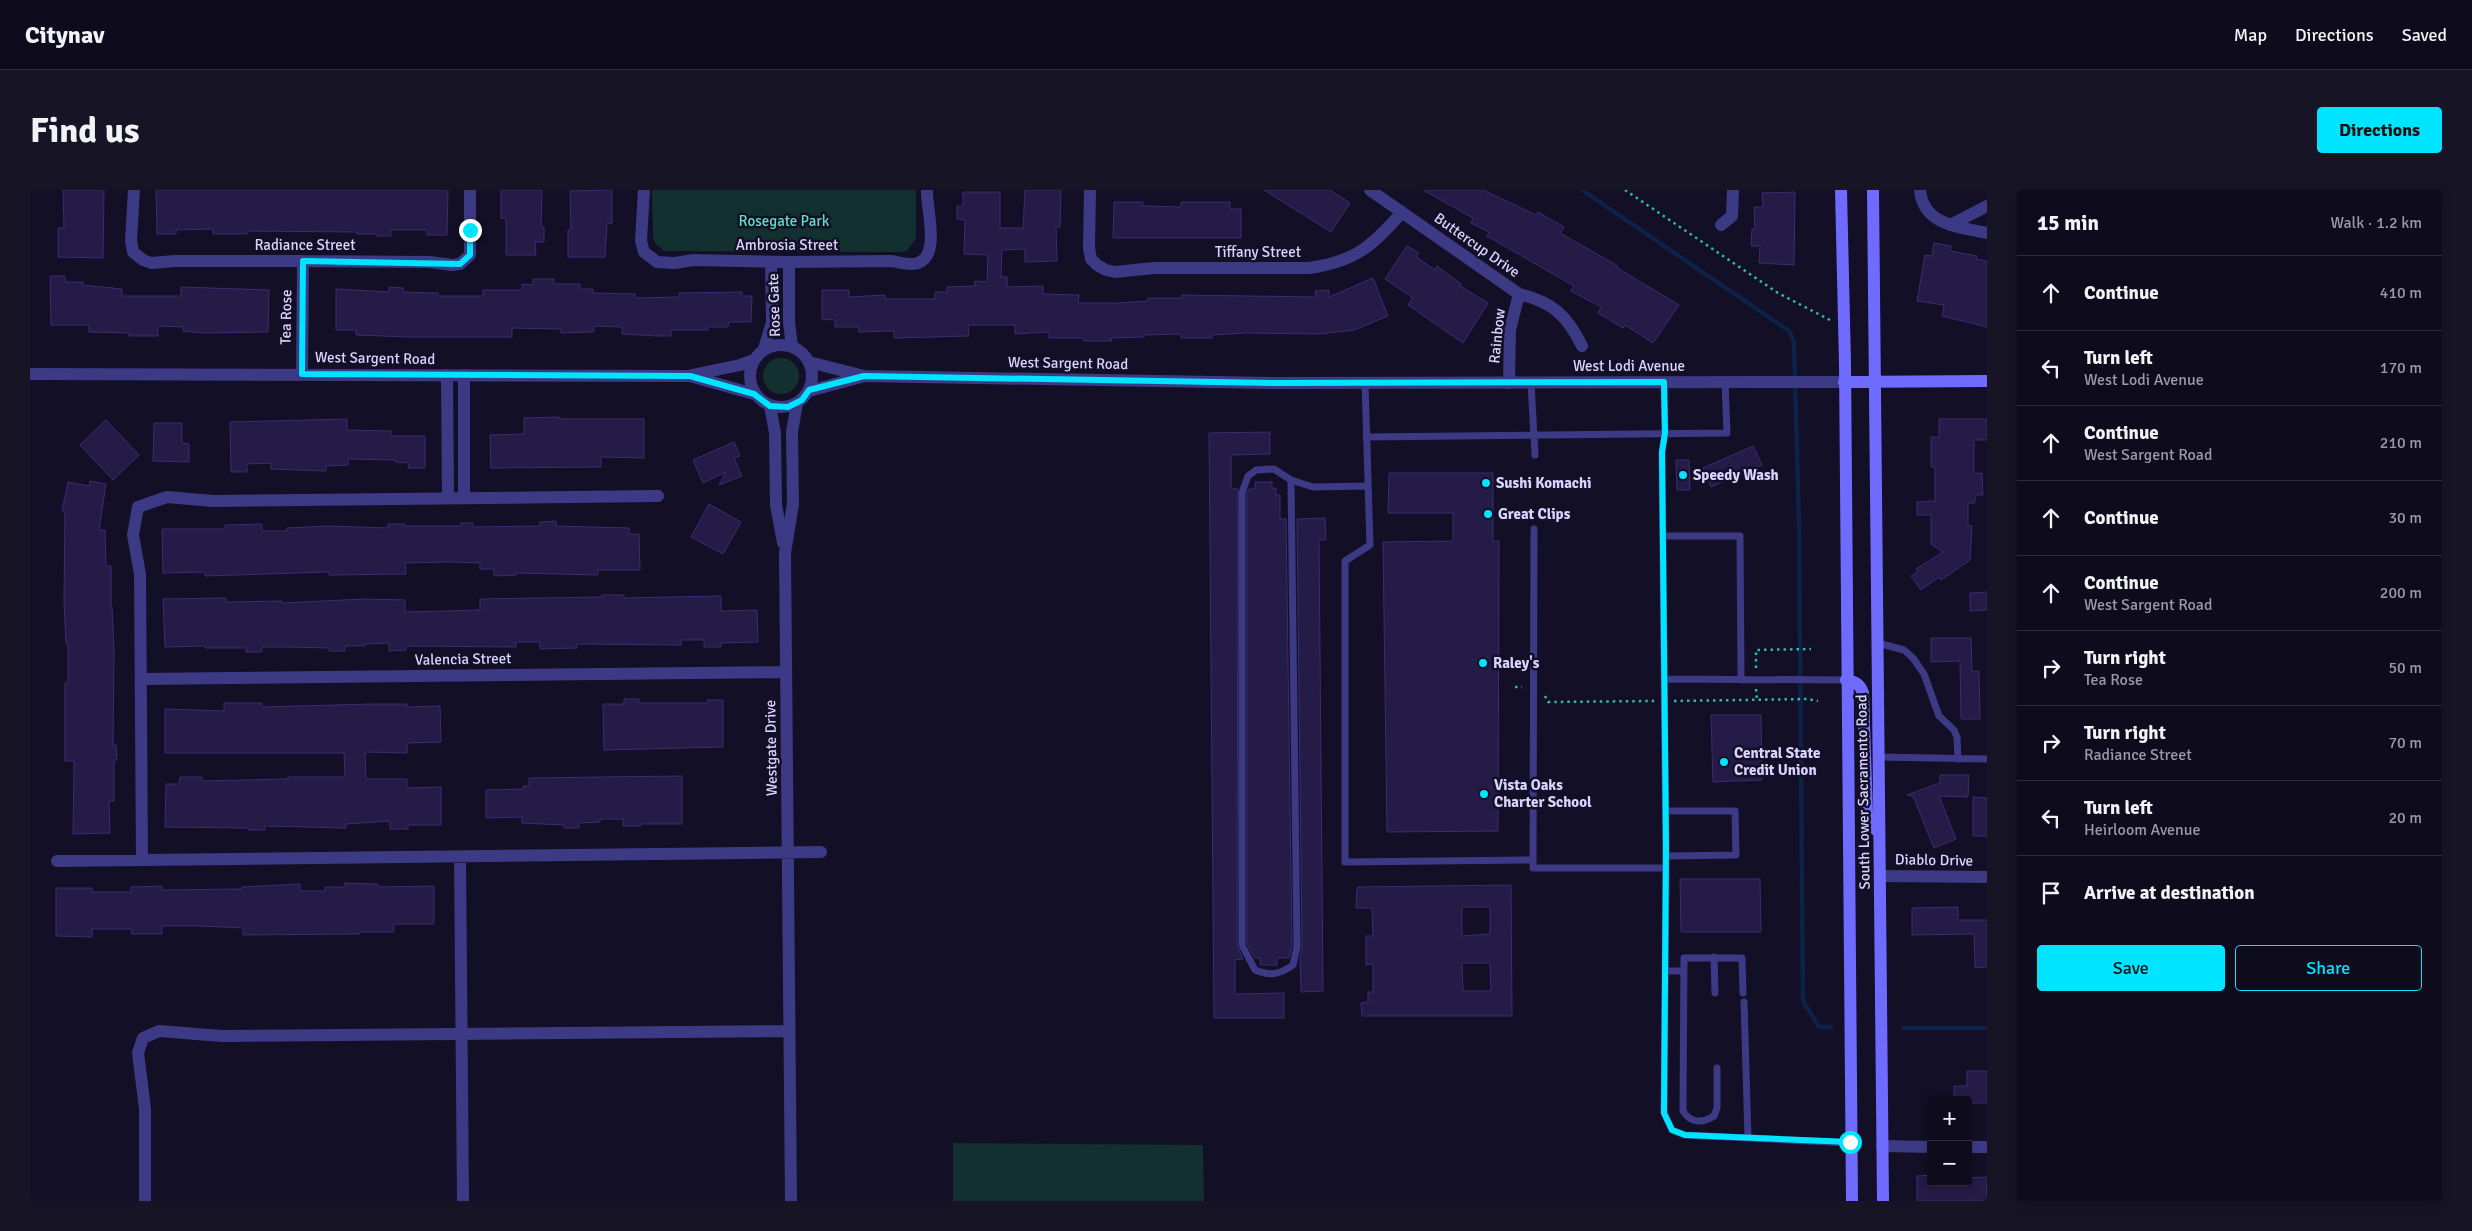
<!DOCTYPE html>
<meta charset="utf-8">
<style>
:root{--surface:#0e0b1c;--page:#171425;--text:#f1f3f6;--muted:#9b9ba3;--line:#2e2b3b;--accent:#00e5ff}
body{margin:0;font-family:Signika,sans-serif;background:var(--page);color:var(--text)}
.controls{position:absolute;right:15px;bottom:15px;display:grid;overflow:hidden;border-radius:5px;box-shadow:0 2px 8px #0003}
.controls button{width:45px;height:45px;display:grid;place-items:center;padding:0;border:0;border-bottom:1px solid var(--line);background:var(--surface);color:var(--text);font:25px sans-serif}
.stop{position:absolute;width:15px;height:15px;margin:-11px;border:4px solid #00e5ff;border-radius:50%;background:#fff}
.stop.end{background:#00e5ff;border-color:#fff;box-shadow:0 1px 5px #0008}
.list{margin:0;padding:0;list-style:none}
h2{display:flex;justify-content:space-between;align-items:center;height:65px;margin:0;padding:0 20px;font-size:21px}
h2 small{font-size:16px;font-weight:400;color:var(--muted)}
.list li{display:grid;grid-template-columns:32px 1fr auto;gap:15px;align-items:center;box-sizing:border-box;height:75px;padding:0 20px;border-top:1px solid var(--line)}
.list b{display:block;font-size:19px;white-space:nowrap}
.list p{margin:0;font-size:16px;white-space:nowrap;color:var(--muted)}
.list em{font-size:16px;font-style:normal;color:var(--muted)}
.actions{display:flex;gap:10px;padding:15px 20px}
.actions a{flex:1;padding:11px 0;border:1px solid var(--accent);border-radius:5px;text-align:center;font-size:18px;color:var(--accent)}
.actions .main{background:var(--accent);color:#111}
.icon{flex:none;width:28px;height:28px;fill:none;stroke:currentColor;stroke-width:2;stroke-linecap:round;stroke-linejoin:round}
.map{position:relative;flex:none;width:1957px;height:1011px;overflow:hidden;border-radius:5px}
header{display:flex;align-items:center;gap:30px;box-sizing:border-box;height:70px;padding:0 25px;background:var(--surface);border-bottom:1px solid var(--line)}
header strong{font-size:24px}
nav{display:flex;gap:28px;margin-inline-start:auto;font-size:18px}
.intro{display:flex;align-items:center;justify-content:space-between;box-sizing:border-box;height:120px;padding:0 30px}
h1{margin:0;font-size:35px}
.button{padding:12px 22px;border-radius:5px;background:var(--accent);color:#111;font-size:18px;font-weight:700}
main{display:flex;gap:30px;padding:0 30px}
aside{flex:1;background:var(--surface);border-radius:5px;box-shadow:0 2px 8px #0003}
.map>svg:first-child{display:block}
.green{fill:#12302f}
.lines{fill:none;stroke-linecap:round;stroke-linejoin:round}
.stream{stroke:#0c2248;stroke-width:4.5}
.building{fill:#241b47;stroke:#3b2d73;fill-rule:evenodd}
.path{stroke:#2fb8b0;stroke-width:2.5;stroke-dasharray:2.5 4;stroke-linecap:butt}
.service{stroke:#3d3a85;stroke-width:7}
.minor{stroke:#3d3a85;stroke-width:12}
.tertiary{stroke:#3d3a85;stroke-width:12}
.secondary{stroke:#6f6bff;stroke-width:12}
.route{stroke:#00e5ff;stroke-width:6}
.poi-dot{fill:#00e5ff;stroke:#130f26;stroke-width:2}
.labels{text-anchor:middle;stroke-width:5;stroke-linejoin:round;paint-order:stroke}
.park-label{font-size:15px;fill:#5fe0c0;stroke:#130f26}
.street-label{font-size:15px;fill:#d9d4ff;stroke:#130f26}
.poi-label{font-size:15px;font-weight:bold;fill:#d9d4ff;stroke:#130f26;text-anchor:start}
</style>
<header>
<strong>Citynav</strong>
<nav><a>Map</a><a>Directions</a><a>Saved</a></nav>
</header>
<div class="intro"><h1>Find us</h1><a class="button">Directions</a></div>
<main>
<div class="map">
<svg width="1957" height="1011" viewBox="0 0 1957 1011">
<rect width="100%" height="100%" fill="#130f26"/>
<path class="green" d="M622,0H886V48L877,61L868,62L634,61L625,53L623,47Z
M733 186a18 18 0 1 1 36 0a18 18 0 1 1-36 0Z
M923,953L1173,955L1174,1011H923Z"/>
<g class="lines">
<path class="stream" d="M1552,0L1759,141L1764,152L1769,336L1773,811L1789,837H1801
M1874,838H1957"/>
</g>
<path class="building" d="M33,0H74L73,68L28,67V38H34Z
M126,0H418L417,45H397V40H361V46H347V44H327L326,42L217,41V44H183V39L146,40V44H127Z
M471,0H512L511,37H514V52H505L506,65H476V29L471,28Z
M582,0V33L577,34L575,67H538V40H541L540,1Z
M995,0H1031L1030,37H1026L1027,71L995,72V59L972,60L971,87H977V97L1013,96V104L1049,105L1048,113H1087L1118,111V108H1152V105L1286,107L1285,101L1299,100V107L1343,88L1358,126L1324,140L1289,144L1215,143L1182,145V148H1151V144L1114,145V147L1081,148L1082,151H1054L1053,148H1019V142L985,144V135H938L939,146L864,148V141L829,142V137H805V130L792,129V100H819V107L855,105V109H905V102H917V97L945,96V91L957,92L958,65L934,64L935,30L927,29V16H933V2H970V38H993Z
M1234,0H1300L1320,13L1301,42Z
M1393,0H1453L1506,25L1508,22L1534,37L1530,43L1588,76L1587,78L1649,115L1623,153L1595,135L1593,138L1568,123L1571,117L1541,101L1544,96L1457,46L1459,42L1441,33L1443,28Z
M1765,2L1764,75L1729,73L1730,56H1721L1722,39H1725L1724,17H1733L1732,3Z
M1084,12H1113V16L1151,17V12H1200V19H1211V48H1083Z
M1904,53L1921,56L1920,61L1947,66L1946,69L1957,71V137L1912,126L1914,115L1887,111L1895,65L1902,66Z
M1377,56L1389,63L1386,67L1405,80L1407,76L1431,94L1430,96L1458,113L1433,153L1378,115L1383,108L1355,89Z
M20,86H35V92H53V95L92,99V106H151V97L239,100L238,142L172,143L153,141V137L128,136V146H99V143L59,142V135H21Z
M503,89H524V94H550V99H563V103L605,104V108L649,107V103L712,102V106H722L721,132H699L698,137H678V140H641V146H627L592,144V137L564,136V142L531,143V139L482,138V147H378L326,145V140H306V99L359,102V97L373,98V102L408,103V106H453V100H492V94L503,95Z
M529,227L530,229H614V268L571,267V277L461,278L460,245L494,244V228Z
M317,229V240L361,241V246H395V278H378L379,273L365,272V270L318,269V275L296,276V281L241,279V273L217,274V282H201L200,232Z
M1909,229H1957V250H1944V284L1952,283L1953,305H1945V313H1938V336H1942L1940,370L1911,390L1909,387L1891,400L1881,386L1888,381L1886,379L1913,362L1901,354V325H1887V312L1905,311V277H1901V247H1909Z
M76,230L109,265L83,290L50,255Z
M124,233H152V253L159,254V272L123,271Z
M1240,242V264L1201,265V299H1208L1207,755L1213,769L1205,770V804L1254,803V828H1184L1179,243Z
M704,252L710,266L704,268L712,286L689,295L696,282L673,293L663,270Z
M1723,256L1732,275L1681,297L1673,278Z
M1646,270H1659L1660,300H1647Z
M1359,283H1463V351H1469L1468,641L1357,642L1353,352L1423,351V323H1358Z
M60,291L76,294L69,340H75L76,376H81V417H82L84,459L83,555H86L87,570H84V611H79L80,643L43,644L44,571H35V493H38V454H36L34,412L35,321H32L38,292L59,296Z
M1225,292H1242V298H1246V305H1250V329H1256L1262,756L1259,768H1247V775H1230V768H1225L1217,754V304L1219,299H1225Z
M679,314L711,332L693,364L661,347Z
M1295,328L1296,350H1289L1293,801L1271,802L1270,768L1272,757L1267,329Z
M526,331V336L599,338V344H609L610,380H568V385L485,383L486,385L464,386V379H450V373L419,372L375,373L376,384L299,385V382L175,386V382L133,383L132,339H195V335L232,334V341H257V338L298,336L358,338V334H375V336H431V333H443V337L510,336V332Z
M1957,402V420L1940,421V403Z
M572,405H594V408L691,406V421L727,420L728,452L691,453V457H674V450H651V455L547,454V458L510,459V452H486V457L376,456V460L359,461V453L335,454V456H315V461H299V458L258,457H232V462H216V458H175V456L135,457L133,409L196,408V412L252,411V413L334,409L375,410V422L450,420V409L572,407Z
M1901,448H1941L1942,481H1949L1950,529H1931L1930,471L1901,472Z
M594,509H609V513H677V510H693V557L574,560L573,514H594Z
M194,513H232V517L341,514H377V517L410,516L411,552L377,553V563L336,562L335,565L336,589H377V598L411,597V635H378V639H360V631L316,634V638L234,636L235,640H218V638L135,637L136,594H149L150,587H172V591L258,589V587H315L314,563H135V519L194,521Z
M1681,525H1731L1732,590L1683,592Z
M1910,585H1939L1938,607L1909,606L1926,649L1904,658L1883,606L1877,605L1910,593Z
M652,586V634H611V636H593V629H570V632L549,633V638H534V635L492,633V627L456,628V600L493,599V596H499V588Z
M1943,607L1957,608V646H1943Z
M1650,689H1730L1731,742H1651Z
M315,693L348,694V697L404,696V734H364V742H330V744L213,745V738L171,736H132V744H102L101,739H62V747L26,746V698H62V702H101V697L132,696V700L212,699V697L270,694V701H295V697H314Z
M1481,695L1482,826H1332L1331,813L1338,812V802H1343V774L1336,775V746H1343L1342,718H1326L1327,697ZM1432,717H1460V744L1432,746ZM1432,773H1460L1461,801H1433Z
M1928,717V730H1957V777L1945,778L1944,744L1882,745V718Z
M1937,881H1957V913H1938V910H1924V896H1937Z
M1901,985V992H1938V988L1956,987L1957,1011H1887V986Z"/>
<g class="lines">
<path class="path" d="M1595,0L1748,103L1800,130
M1726,478V460L1781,459
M1485,497H1492
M1726,499L1727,510
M1515,506L1518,512L1624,511
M1644,511L1778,509L1788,511"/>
<path class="service" d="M1335,193L1340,355L1315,371V672L1503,670
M1501,193L1505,265
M1336,247L1697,243L1695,192
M1261,290L1267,757L1263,775C1249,785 1240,786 1225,780L1212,755V303L1218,286L1226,280L1244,279L1261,290L1283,297L1338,296
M1504,339L1503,678H1636L1632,262L1635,243L1634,192
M1633,346H1710L1711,490
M1848,453L1874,460L1883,468L1894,484L1909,526L1924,540L1927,547L1928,569
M1636,489L1816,490
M1849,567L1957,569
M1636,621H1705L1706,665L1637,666
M1636,678L1634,923L1642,940L1655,945L1821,953
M1684,767L1685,803
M1635,781H1653
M1714,812L1718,948
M1687,878V918L1684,926C1673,933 1661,934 1653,921L1654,768H1712L1713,803"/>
<path class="minor" d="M104,0L101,50L103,62L113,70L121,73L145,71H273L400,72L422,75L430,74L440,65V0
M614,0L611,51L614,62L627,72L645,73L663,70L759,72L861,71C869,72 880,76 888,73C911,65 896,18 897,0
M1060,0L1059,58L1061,69L1067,75L1076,80L1085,82L1124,78H1279C1324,72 1343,56 1372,22
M1340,0L1489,104C1522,112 1537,125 1552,156
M1890,0C1893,35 1929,37 1957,43
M1691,35L1702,26L1703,0
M1920,35L1957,16
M759,72V132L762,157
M734,159L742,132L741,72
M272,184L273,71
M417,185L418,308
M1479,193L1480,140L1489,104
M740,216L745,243L746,315L753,353
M434,308V185
M111,489L756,482
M430,667L433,1011
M112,670L110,384L103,345L108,317L137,307L183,311L628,306
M27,671L791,662
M1850,686L1957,687
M1852,956L1901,957
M1938,957H1957
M115,1011V919L108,863L113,848L129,841L192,846L759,841
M761,1011L755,363L763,314L762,242L767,213"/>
<path class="tertiary" d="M720 186a31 31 0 1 1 62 0a31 31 0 1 1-62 0Z
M779,172L834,186L1241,193L1814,192
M0,184L660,186L724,204
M662,185L710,175L724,170
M779,201L831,187"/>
<path class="secondary" d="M1811,0L1815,174L1822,1011
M1843,0L1853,1011
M1814,192L1957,191
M1816,490C1826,492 1830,494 1833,503L1837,623L1841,634L1849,643"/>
</g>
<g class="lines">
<path class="route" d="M440,40V65L430,74L273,71L272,184L660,186L724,204L740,216L758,217L772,210L779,200L834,186L1242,193L1634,192L1635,243L1632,262L1636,654L1634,923L1642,940L1655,945L1820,952"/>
</g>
<g class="poi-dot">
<circle cx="1653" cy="285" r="5"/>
<circle cx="1456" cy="293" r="5"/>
<circle cx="1458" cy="324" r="5"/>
<circle cx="1453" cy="473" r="5"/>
<circle cx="1694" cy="572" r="5"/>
<circle cx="1454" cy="604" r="5"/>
</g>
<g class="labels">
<g class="park-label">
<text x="754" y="36">Rosegate Park</text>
</g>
<g class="street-label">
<text x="275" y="60">Radiance Street</text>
<text x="757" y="60">Ambrosia Street</text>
<text transform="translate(1447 55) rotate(35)" y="5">Buttercup Drive</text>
<text x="1228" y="67">Tiffany Street</text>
<text transform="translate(744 115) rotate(-92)" y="5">Rose Gate</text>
<text transform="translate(256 127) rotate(-89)" y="5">Tea Rose</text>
<text transform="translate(1467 146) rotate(-84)" y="5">Rainbow</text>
<text transform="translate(345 168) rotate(1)" y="5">West Sargent Road</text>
<text transform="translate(1038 173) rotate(1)" y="5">West Sargent Road</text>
<text x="1599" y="181">West Lodi Avenue</text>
<text transform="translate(433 469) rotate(-1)" y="5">Valencia Street</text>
<text transform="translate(741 558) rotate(-91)" y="5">Westgate Drive</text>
<text transform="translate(1833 602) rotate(-91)" y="5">South Lower Sacramento Road</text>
<text transform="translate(1904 670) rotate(1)" y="5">Diablo Drive</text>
</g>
<g class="poi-label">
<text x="1663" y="290">Speedy Wash</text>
<text x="1466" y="298">Sushi Komachi</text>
<text x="1468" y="329">Great Clips</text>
<text x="1463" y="478">Raley's</text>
<text x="1704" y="568">Central State<tspan x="1704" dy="17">Credit Union</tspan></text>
<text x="1464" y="600">Vista Oaks<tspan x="1464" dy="17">Charter School</tspan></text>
</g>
</g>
</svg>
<div class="controls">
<button>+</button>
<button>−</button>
</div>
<div class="stop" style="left:1820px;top:952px"></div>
<div class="stop end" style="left:440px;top:40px"></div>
</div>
<aside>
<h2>15 min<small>Walk · 1.2 km</small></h2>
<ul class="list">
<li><svg class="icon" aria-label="ahead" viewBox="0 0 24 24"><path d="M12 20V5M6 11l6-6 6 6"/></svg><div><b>Continue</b></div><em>410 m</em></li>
<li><svg class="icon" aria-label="left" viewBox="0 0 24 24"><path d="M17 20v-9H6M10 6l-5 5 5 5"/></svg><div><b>Turn left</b><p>West Lodi Avenue</p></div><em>170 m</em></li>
<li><svg class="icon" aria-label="ahead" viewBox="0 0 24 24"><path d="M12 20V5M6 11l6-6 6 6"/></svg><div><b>Continue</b><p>West Sargent Road</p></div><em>210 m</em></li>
<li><svg class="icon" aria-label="ahead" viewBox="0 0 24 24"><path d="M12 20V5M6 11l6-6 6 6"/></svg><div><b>Continue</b></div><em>30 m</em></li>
<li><svg class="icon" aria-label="ahead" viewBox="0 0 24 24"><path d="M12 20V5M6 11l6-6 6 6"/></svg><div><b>Continue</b><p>West Sargent Road</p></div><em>200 m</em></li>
<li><svg class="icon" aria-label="right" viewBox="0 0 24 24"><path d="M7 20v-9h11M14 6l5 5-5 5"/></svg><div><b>Turn right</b><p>Tea Rose</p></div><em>50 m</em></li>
<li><svg class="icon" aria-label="right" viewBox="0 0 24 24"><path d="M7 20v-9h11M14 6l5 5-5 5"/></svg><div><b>Turn right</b><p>Radiance Street</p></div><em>70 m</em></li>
<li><svg class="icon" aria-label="left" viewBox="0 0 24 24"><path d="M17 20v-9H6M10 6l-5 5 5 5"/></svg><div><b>Turn left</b><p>Heirloom Avenue</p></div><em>20 m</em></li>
<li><svg class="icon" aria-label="arrive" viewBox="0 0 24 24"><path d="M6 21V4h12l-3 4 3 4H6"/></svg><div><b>Arrive at destination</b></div></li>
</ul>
<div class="actions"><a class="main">Save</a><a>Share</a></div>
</aside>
</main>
